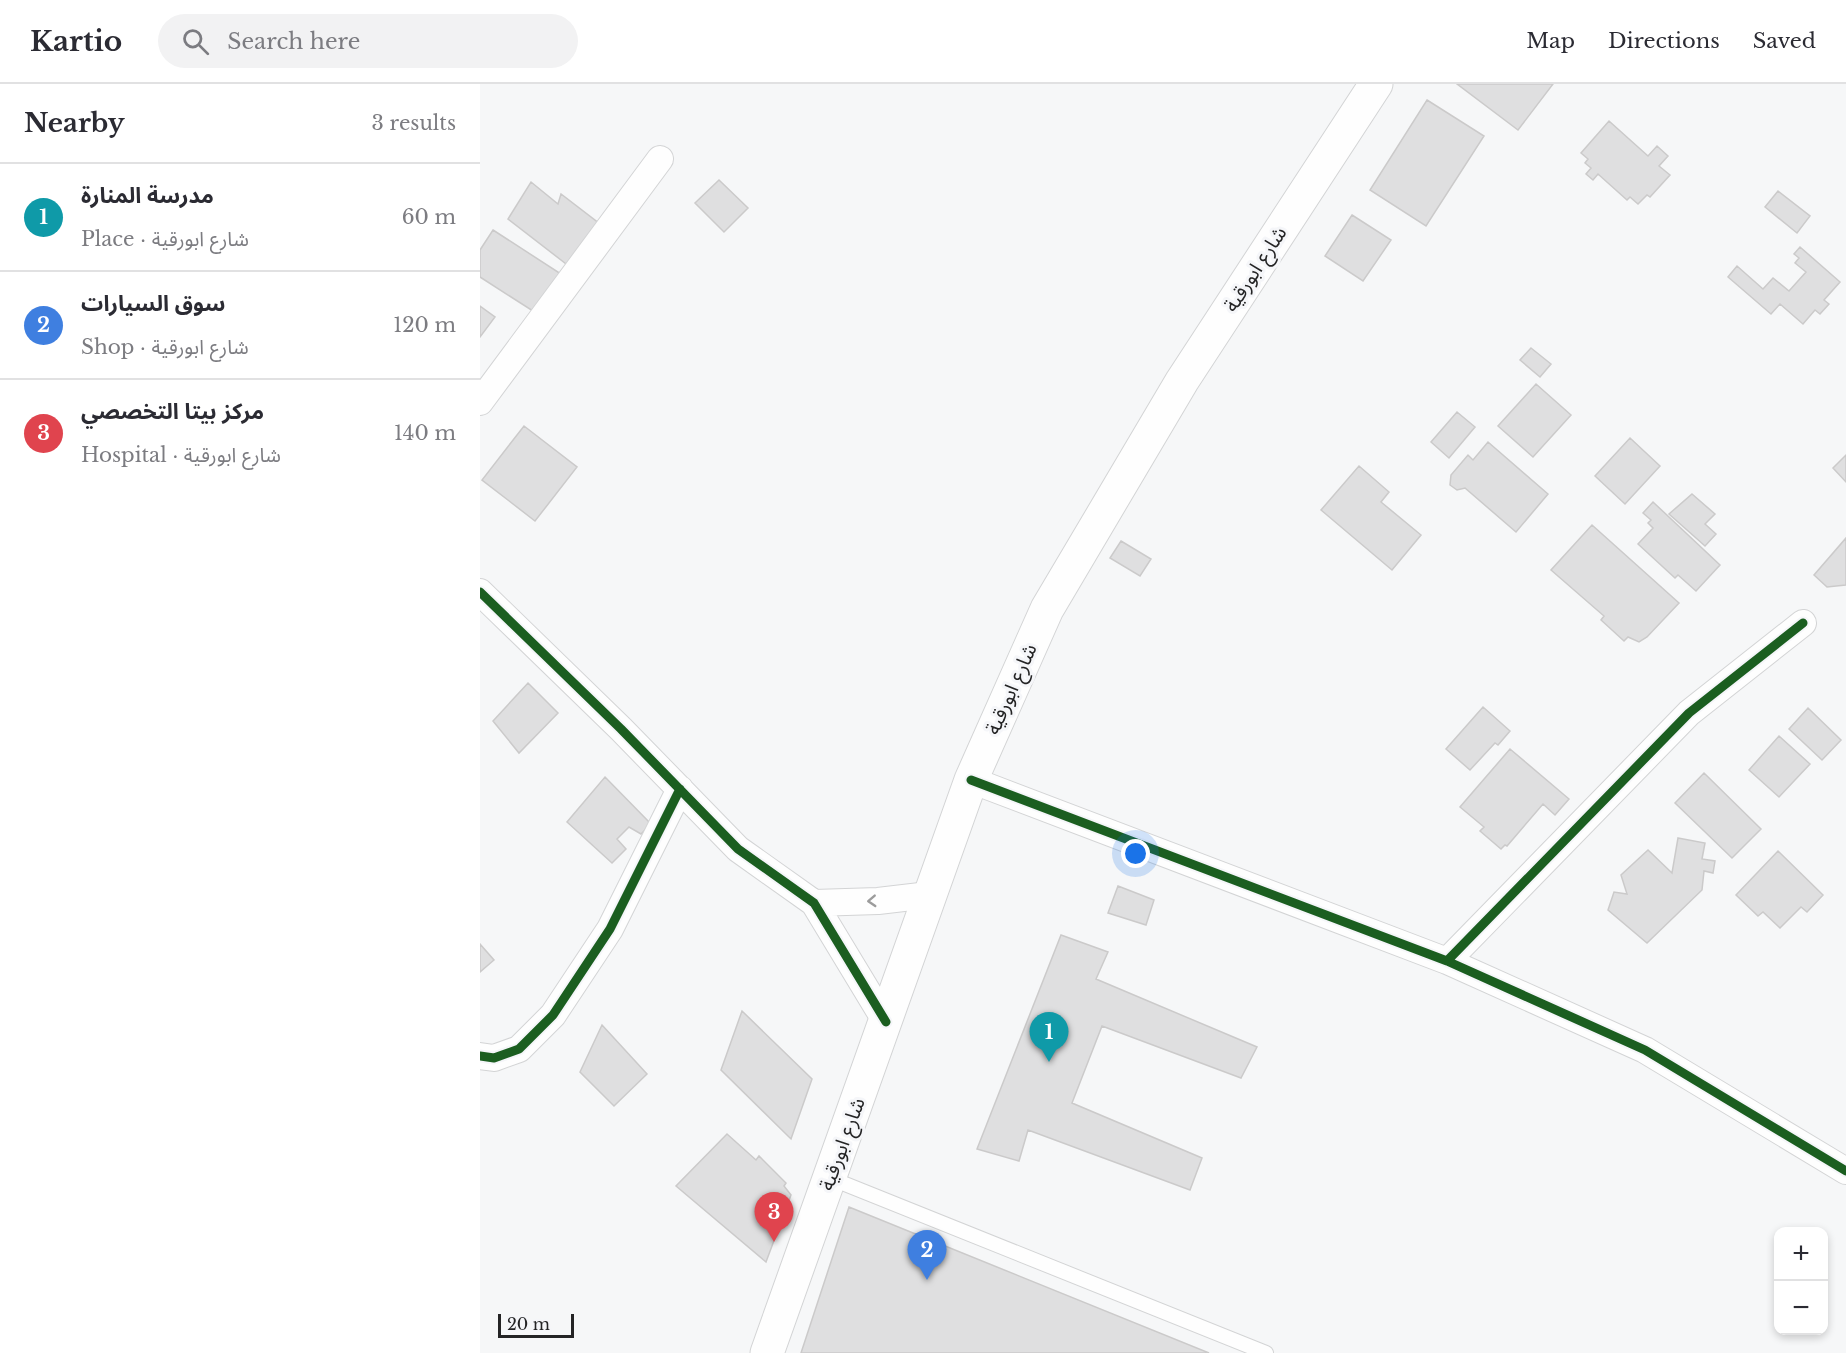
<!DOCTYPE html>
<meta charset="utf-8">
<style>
:root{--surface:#fff;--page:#f2f2f3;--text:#2b2b33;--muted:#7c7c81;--line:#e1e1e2;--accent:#d93025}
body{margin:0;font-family:"Libre Baskerville","Noto Sans Arabic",serif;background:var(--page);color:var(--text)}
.controls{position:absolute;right:18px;bottom:18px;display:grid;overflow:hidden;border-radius:12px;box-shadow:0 3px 9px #0003}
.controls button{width:54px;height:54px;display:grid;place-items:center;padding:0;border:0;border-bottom:2px solid var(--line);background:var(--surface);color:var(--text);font:30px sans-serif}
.scale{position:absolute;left:18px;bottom:15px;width:76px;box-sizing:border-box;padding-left:6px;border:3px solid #242425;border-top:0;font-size:16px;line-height:21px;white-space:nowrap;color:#242425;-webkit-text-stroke:4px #f5f6f9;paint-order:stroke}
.you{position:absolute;left:656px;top:770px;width:21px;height:21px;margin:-15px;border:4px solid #fff;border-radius:50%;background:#1a73e8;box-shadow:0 0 0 9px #1a73e833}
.badge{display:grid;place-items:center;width:39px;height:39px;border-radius:50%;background:var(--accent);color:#fff;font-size:20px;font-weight:700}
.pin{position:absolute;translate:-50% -50px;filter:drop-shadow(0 2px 3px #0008)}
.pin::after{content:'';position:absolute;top:32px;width:21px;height:18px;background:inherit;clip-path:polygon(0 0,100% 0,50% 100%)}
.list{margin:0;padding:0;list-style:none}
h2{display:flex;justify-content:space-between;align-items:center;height:78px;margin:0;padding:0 24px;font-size:26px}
h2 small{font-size:20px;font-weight:400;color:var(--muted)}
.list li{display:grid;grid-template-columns:39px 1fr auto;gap:18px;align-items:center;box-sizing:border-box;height:108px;padding:0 24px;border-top:2px solid var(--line)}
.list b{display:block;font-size:22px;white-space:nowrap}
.list p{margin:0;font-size:20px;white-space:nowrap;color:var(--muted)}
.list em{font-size:20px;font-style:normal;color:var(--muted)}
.icon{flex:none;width:33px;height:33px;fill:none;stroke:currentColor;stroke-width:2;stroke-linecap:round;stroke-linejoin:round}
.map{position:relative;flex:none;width:1366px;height:1269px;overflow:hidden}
header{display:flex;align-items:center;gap:36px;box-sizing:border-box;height:84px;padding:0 30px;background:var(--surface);border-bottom:2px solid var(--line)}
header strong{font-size:28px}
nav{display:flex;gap:33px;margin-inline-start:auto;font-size:21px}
.search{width:420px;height:54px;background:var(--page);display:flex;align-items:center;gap:15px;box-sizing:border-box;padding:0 21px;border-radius:33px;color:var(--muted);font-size:22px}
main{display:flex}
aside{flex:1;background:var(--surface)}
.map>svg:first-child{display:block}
.building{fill:#dfdfe0;stroke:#cbcaca;stroke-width:1.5}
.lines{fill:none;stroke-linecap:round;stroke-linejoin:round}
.lane-casing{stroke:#d3d4d5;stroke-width:16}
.street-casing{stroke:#d3d4d5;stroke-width:28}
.primary-casing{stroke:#d3d4d5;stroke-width:35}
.lane{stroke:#fefefe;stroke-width:14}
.street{stroke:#fefefe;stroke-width:26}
.primary{stroke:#fefefe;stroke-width:33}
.cycleway-casing{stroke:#f5f6f9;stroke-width:13}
.cycleway{stroke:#1b5e20;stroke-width:9}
.oneway{stroke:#9c9c9c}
.labels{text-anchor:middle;stroke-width:6;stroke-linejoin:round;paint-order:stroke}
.street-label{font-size:20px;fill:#242425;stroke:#f5f6f9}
</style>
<header>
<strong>Kartio</strong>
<div class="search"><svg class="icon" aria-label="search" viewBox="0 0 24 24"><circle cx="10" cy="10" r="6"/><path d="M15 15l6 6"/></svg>Search here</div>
<nav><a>Map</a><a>Directions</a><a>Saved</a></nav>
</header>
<main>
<aside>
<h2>Nearby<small>3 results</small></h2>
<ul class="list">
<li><span class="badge" style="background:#0f9aa8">1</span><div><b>مدرسة المنارة</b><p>Place · شارع ابورقية</p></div><em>60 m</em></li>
<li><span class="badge" style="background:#3f7fe0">2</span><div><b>سوق السيارات</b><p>Shop · شارع ابورقية</p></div><em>120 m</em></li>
<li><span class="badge" style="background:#e0444e">3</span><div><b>مركز بيتا التخصصي</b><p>Hospital · شارع ابورقية</p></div><em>140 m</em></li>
</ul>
</aside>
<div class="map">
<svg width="1366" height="1269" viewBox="0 0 1366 1269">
<rect width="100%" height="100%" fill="#f6f7f8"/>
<path class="building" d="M977,0H1073L1038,46Z
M947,16L1004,52L946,142L890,106Z
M1129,37L1168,72L1177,62L1188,72L1179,82L1190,91L1170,113L1167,111L1158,120L1150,113L1147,116L1118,90L1113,96L1106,90L1111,84L1105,79L1108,75L1101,69Z
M239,96L268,124L244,148L215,119Z
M51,98L78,120L81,110L120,140L90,183L28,135Z
M1298,107L1330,132L1317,149L1285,123Z
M872,131L911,156L883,197L845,172Z
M13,146L81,190L56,229L0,193V166Z
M1320,163L1360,198L1344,216L1349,220L1340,230L1335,226L1323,240L1300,220L1291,230L1248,193L1257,182L1283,205L1293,194L1309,207L1326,188L1315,179L1319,174L1314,170Z
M0,222L15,233L0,253Z
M1051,264L1071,280L1060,293L1040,276Z
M1056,300L1091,331L1053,373L1018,342Z
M977,328L995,343L969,374L951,358Z
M44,342L97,383L55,437L2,396Z
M1150,354L1180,382L1145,420L1115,392Z
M1008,358L1068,410L1036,448L985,404L977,406L970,401L971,391L988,371L993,376Z
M1366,371V398L1353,384Z
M879,382L909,408L901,418L941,451L912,486L841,426Z
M1212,410L1235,430L1225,440L1236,450L1225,462L1189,430Z
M1173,418L1240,481L1216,507L1198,491L1195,494L1158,460L1173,444L1168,439L1171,436L1163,429Z
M1112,441L1199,519L1167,553L1159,558L1148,553L1144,557L1121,536L1124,532L1071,486Z
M1366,454V501L1347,503L1334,491Z
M641,457L671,475L660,492L630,474Z
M48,599L78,629L39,669L13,637Z
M1003,623L1030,647L1018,661L1015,659L990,686L966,665Z
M1328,624L1361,656L1342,676L1309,645Z
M1299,652L1330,680L1299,713L1269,686Z
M1030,665L1089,715L1075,731L1063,720L1027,762L1025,761L1021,765L1000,747L1004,743L980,723Z
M1224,689L1281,745L1252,774L1195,719Z
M125,693L171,740L161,750L149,743L137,755L146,765L132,779L87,738Z
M1198,754L1225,759L1222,775L1235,777L1233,789L1224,787L1222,806L1167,859L1128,826L1134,808L1147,810L1141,791L1168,766L1192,789Z
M1298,767L1343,811L1327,828L1321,823L1300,844L1283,828L1278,832L1256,811Z
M638,802L674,816L666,841L628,829Z
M581,851L628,868L616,895L777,963L761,994L622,942L592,1019L722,1074L710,1106L548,1046L539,1077L497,1065Z
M0,860L14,876L0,888Z
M262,927L332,995L311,1055L241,986Z
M122,941L167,990L134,1022L100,988Z
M247,1050L276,1076L279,1072L306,1099L304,1102L311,1111L286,1178L196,1102Z
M369,1123L729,1269H321Z"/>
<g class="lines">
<defs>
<path id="lane" d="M350,1094L786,1269"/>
<path id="street" d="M0,318L180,75
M0,508L141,645L258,765L334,819L406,938
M491,696L967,877L1165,966L1366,1087
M334,819L398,817L449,811
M967,877L1209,629L1323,539
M0,972L14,974L39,965L73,931L130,845L200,705"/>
<path id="primary" d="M287,1269L491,696L567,525L702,297L896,0"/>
</defs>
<use href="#lane" class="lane-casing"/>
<use href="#street" class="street-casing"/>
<use href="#primary" class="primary-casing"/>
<use href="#lane" class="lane"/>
<use href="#street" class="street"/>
<use href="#primary" class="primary"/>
<defs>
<path id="cycleway" d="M0,508L141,645L258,765L334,819L406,938
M491,696L967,877L1165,966L1366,1087
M967,877L1209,629L1323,539
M0,972L14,974L39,965L73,931L130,845L200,705"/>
</defs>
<use href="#cycleway" class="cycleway-casing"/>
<use href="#cycleway" class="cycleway"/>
</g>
<defs><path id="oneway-chevron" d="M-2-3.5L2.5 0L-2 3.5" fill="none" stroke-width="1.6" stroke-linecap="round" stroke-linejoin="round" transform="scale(1.5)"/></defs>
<use class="oneway" href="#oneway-chevron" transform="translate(392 817) rotate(177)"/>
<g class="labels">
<g class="street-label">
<text transform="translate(775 185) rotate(-57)" y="7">شارع ابورقية</text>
<text transform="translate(531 605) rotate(-66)" y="7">شارع ابورقية</text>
<text transform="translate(362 1060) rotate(-70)" y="7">شارع ابورقية</text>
</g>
</g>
</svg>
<div class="controls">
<button>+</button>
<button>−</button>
</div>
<div class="scale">20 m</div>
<div class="you"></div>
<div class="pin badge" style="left:569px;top:978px;background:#0f9aa8">1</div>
<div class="pin badge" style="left:447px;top:1196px;background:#3f7fe0">2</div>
<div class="pin badge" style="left:294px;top:1158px;background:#e0444e">3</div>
</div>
</main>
